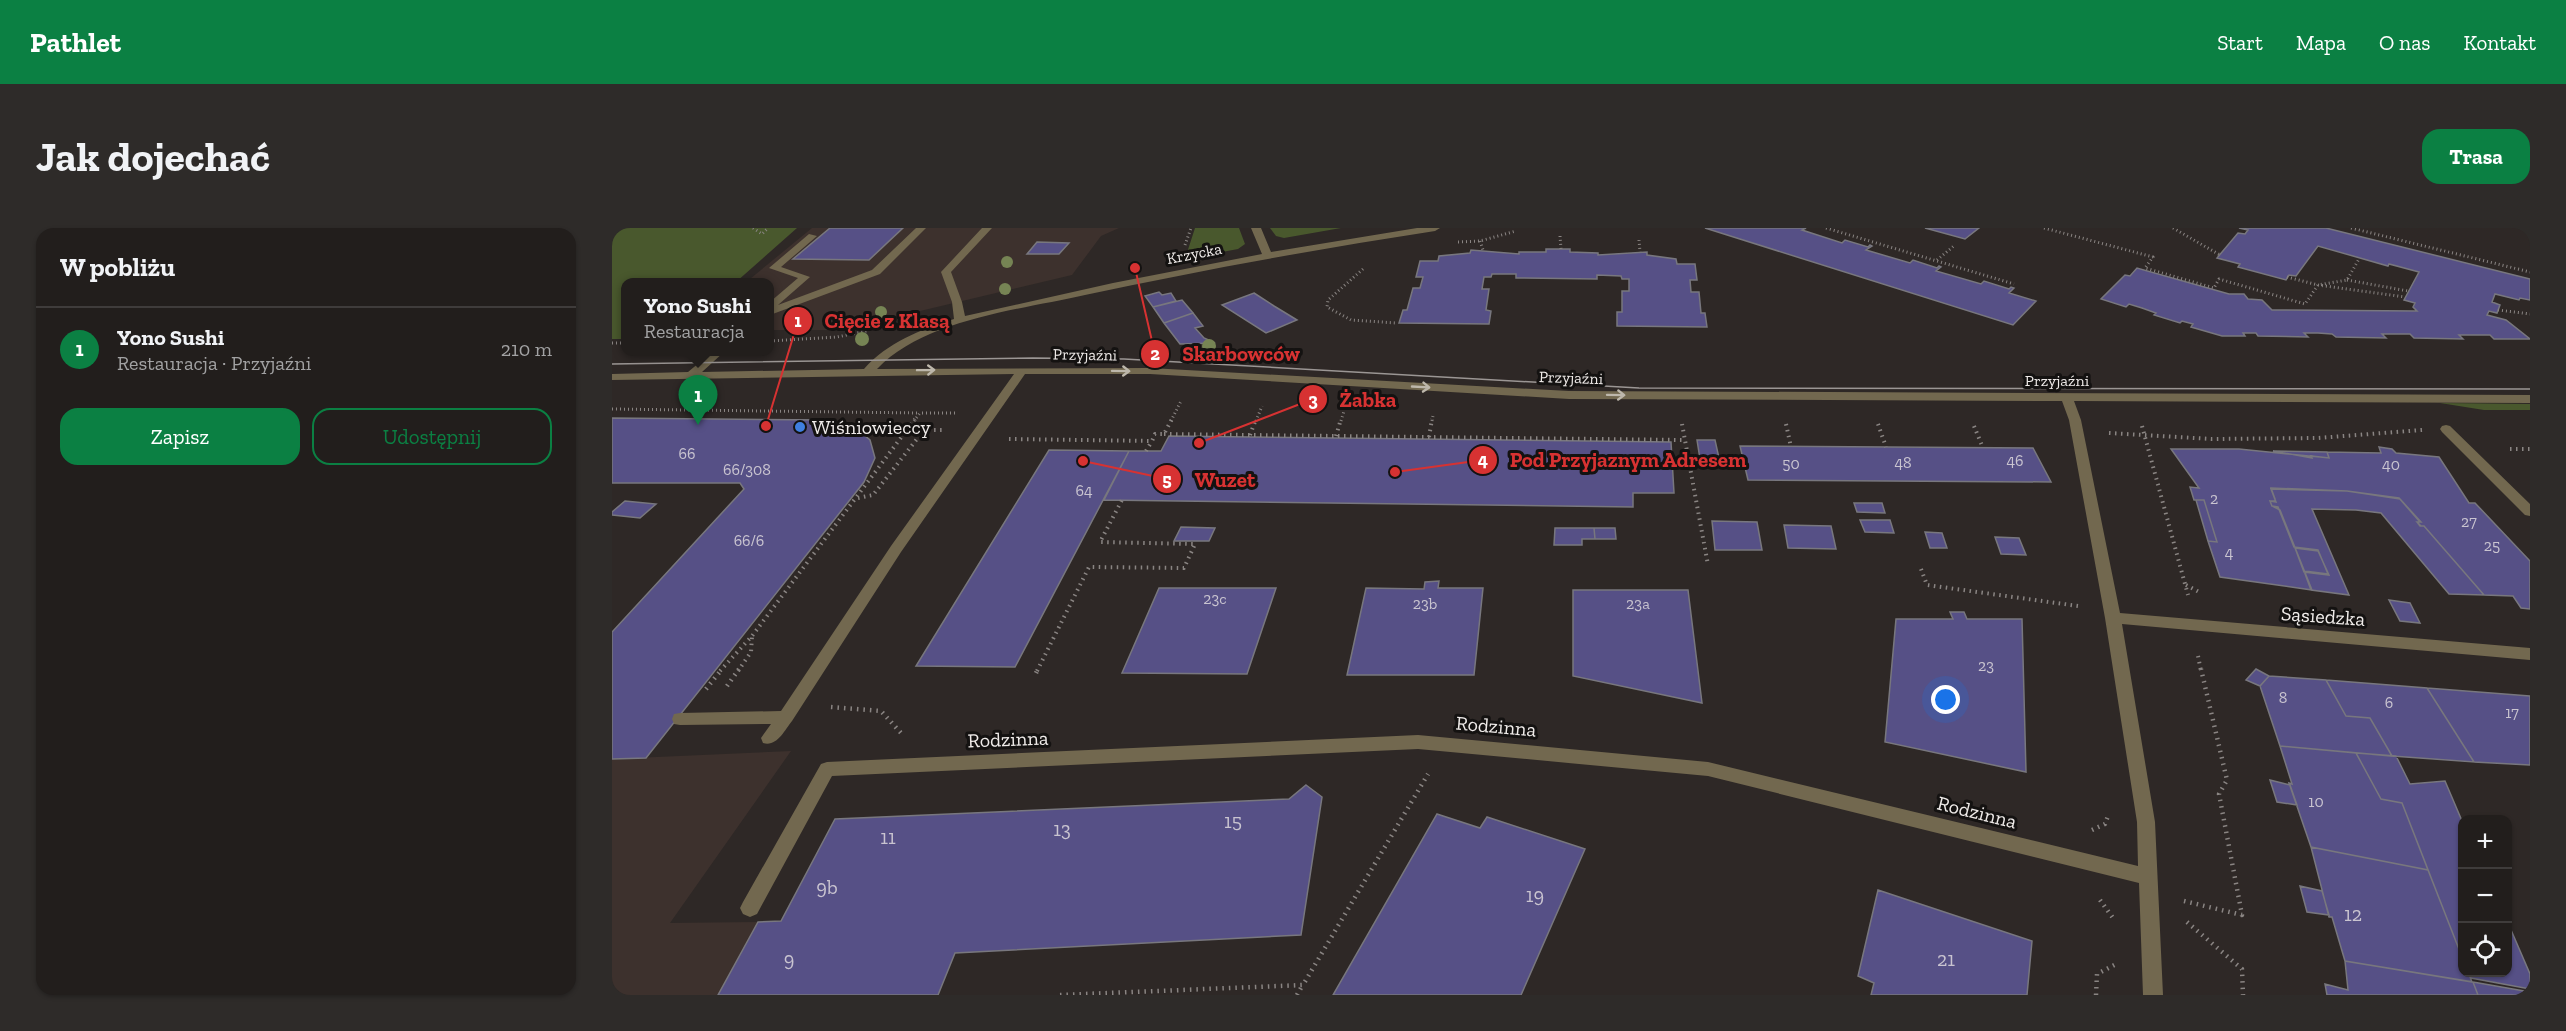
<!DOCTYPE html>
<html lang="pl">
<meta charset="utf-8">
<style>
:root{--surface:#221e1c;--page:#2e2b29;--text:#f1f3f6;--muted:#a2a2a3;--line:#3f3c3b;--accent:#0b8043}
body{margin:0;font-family:"Zilla Slab",serif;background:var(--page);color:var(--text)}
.controls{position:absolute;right:18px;bottom:18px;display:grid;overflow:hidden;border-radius:12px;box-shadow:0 2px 4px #0004}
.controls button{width:54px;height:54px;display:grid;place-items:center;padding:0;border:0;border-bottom:2px solid var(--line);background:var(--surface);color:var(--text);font:30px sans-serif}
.you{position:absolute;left:1334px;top:472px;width:21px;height:21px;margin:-15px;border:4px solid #fff;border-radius:50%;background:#1a73e8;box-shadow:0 0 0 9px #1a73e833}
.badge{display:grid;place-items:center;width:39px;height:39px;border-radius:50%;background:var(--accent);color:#fff;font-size:20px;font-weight:700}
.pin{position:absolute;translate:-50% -50px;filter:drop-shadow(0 2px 3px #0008)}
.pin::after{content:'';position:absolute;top:32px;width:21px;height:18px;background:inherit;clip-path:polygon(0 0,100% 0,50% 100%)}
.popup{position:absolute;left:9px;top:50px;width:153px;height:78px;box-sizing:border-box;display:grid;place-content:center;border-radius:12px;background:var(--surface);filter:drop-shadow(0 2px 4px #0005);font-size:20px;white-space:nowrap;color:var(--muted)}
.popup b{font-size:22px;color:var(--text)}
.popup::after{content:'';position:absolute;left:50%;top:100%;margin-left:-12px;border:12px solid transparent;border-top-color:var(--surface)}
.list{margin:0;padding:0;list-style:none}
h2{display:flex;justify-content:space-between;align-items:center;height:78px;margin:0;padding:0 24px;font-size:26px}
h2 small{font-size:20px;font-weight:400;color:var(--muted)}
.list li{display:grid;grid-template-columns:39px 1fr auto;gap:18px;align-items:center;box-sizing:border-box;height:84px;padding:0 24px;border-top:2px solid var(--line)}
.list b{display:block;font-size:22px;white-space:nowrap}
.list p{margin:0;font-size:20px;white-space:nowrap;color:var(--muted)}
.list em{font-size:20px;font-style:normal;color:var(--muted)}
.actions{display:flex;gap:12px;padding:18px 24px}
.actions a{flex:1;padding:14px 0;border:2px solid var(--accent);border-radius:18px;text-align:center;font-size:21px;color:var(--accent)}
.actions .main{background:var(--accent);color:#fff}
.icon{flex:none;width:33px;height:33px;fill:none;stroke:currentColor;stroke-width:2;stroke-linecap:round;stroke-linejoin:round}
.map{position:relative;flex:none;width:1918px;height:767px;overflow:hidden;border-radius:18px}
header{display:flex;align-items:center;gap:36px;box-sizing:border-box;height:84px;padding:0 30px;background:var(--accent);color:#fff}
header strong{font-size:28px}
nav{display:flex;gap:33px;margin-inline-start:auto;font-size:21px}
.intro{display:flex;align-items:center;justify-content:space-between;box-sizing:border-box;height:144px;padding:0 36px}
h1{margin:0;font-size:42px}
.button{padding:15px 27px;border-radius:18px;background:var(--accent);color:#fff;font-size:21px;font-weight:700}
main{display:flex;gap:36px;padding:0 36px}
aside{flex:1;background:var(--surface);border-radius:18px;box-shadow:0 2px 4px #0004}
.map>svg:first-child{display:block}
.built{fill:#3d312d}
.green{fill:#49582d}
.building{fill:#565086;stroke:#78777e;stroke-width:1.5}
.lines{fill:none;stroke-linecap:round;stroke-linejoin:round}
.path-far2{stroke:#8a8583;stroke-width:3;stroke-dasharray:1 3;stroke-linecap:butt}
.path-far1{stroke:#8a8583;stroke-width:4;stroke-dasharray:1.5 4.5;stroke-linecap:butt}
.path{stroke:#8a8583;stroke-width:4.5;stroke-dasharray:1.5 5;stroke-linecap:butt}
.minor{fill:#72684f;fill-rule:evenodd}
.tram{stroke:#9b9694;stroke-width:1.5}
.tree{fill:#768454}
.oneway{stroke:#bdb7ab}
.shop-dot{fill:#3f7fe0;stroke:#141211;stroke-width:2}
.labels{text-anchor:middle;stroke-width:6;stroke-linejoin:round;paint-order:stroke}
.far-street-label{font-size:16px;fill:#efebe9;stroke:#141211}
.number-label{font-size:16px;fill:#c9c4d0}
.poi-label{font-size:20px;fill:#efebe9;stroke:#141211;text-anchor:start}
.street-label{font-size:20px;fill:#efebe9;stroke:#141211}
.near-number-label{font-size:20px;fill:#c9c4d0}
.leader{fill:none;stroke:#d73232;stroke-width:2}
.callout-dot{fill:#d73232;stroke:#141211;stroke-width:2}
.mark-label{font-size:18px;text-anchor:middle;font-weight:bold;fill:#fff}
.callout-label{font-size:21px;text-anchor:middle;font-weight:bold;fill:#d73232;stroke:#141211;stroke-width:6;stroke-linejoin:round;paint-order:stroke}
</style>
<header>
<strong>Pathlet</strong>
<nav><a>Start</a><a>Mapa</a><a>O nas</a><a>Kontakt</a></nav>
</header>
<div class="intro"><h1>Jak dojechać</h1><a class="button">Trasa</a></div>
<main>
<aside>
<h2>W pobliżu<small></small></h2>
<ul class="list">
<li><span class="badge">1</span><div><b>Yono Sushi</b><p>Restauracja · Przyjaźni</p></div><em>210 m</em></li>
</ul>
<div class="actions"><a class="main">Zapisz</a><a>Udostępnij</a></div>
</aside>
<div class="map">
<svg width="1918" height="767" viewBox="0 0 1918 767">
<rect width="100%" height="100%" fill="#2e2826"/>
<path class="built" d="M200,0H507L489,8L460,47L228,102H158V55H133Z
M179,523L58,695L146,694L106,767H0V531Z"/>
<path class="green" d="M0,0H185L124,54L14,55V111H0Z
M583,0H627L633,16L626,21L573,31Z
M658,0H729L672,10L664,8Z
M1828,175L1918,176V182H1872Z"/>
<path class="building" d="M218,0H291L257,32L181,31Z
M1093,0H1194L1190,2L1230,15L1233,12L1256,19L1258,17L1260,18L1254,22L1298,35L1301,32L1325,40L1327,38L1329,39L1324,43L1369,56L1372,53L1397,61L1399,59L1402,60L1397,65L1424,73L1401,97Z
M1313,0H1367L1353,11Z
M1627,0H1714L1918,51V72L1908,70L1907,72L1883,66L1880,74L1888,77L1885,85L1877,83L1875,87L1894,92L1918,111H1882L1878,107H1847L1851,111L1802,110L1798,106H1770L1774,110L1724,109L1720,106L1706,105H1692L1696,109L1646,108L1644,105H1631L1633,108H1610L1579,99L1581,96L1570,93L1568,95L1542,87L1544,85L1530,80L1517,76L1514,79L1489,71L1513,47L1518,48L1525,40L1617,66H1632L1636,71L1650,72L1660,82L1805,83L1801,79L1803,75L1792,72L1807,44L1777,36L1776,38L1706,18L1684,48L1677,47L1674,52L1626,39L1628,36L1605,30L1626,5L1633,6L1636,2Z
M425,14L457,15L447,26H415Z
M934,21H958V24L986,25V27L1035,24V27L1064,31L1065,36H1083L1085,52H1078L1079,64H1087L1089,85H1093L1095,99L1005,98V84H1010V63H1017V51H1010L1009,48L985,47V51L904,50V46H880L879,49H872L870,61H877L874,82L879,83L877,96L787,95L791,82H795L801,60H808L811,49H804L808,33H826L827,28L858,25L859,22L907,26V24H934Z
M547,64L550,67L559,65L564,73L541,79L533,68Z
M642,65L662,78L685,92L654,105L610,77Z
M570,72L581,85L552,95L541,79Z
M581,85L591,98L583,100L592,110L603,115L568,116L552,95Z
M0,190L214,192L242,199L258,212L263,230L252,254L34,530L0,531V404L132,261L128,255H0Z
M557,208L1059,214L1062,265H1021V279L492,272L517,223H549Z
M1085,212H1103L1107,230L1088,231Z
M1128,218L1421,220L1439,254L1136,252Z
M1767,219L1780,221L1784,225L1827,229L1857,275H1863L1918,333V381L1909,380L1901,368L1872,367L1812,298H1809L1805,294H1809L1788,271L1735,263L1659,261L1664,274L1658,273L1660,278L1668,282L1700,362L1608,349L1596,313L1605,314L1592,272H1582L1578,259L1587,260L1559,221H1627L1717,230L1715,224L1769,225Z
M437,222L517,223L403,439L304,438Z
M1661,223L1715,224L1717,230L1699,228L1700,230Z
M1659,260L1735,263L1787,270L1808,294H1805L1808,298H1812L1872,367L1837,366L1769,285L1744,282L1700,281L1737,367L1699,362L1692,343L1716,346L1706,322L1682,319L1666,279L1660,278L1658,273H1663V271Z
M1584,272H1592L1605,314L1596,313Z
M13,273L44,276L28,290L0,287V284Z
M1242,275H1270L1273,285L1245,284Z
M1248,292H1278L1282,305L1253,304Z
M1100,293L1145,294L1150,322H1103Z
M1172,297L1219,298L1224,321L1176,320Z
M569,299L603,300L597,313H562Z
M943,300H982L983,311H970V317H942Z
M982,300H1003L1004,311H983Z
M1313,304L1330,305L1335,320H1318Z
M1383,309L1407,310L1414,327L1389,326Z
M1683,320L1706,323L1717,347L1692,344Z
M827,353L826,360H871L862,447H735L754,360L812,361L813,354Z
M547,360H664L635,446L510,445Z
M961,362H1076L1090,475L961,448Z
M1777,372L1798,375L1808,395L1788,393Z
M1338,384H1352L1355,391H1410L1414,544L1273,514L1284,391H1341Z
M1644,441L1657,448L1648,458L1634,452Z
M1657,448L1714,452L1734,488L1758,490L1780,528L1668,518L1648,458Z
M1714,452L1815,460L1862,534L1780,528L1758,490L1734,488Z
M1815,460L1918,468V537L1862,534Z
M1668,518L1744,525L1769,571L1790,575L1816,642L1699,619L1677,555L1680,556Z
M1744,525L1784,528L1798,556L1833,553L1850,593V729L1790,575L1769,571Z
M1658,552L1678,557L1685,577L1665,574Z
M694,557L710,569L689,707L343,725L326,767H106L146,694L169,693L223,591L677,571Z
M825,586L868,600L875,589L973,621L909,767H721Z
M1699,619L1816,642L1850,729V744H1856L1860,754L1733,733L1720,689H1717Z
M1688,658L1710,663L1717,687L1695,684Z
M1266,662L1420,713L1415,767H1259L1262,755L1246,748Z
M1896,695L1918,746V761L1859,750L1856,744H1896Z
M1733,733L1861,754L1866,767H1715L1713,756L1736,762Z
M1861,754L1918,764V767H1866Z"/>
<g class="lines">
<path class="path-far2" d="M141,0L150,6L156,0
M1214,0L1402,56
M1432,0L1541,29L1533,40L1602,60L1607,51L1693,76L1706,57L1735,52L1747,31
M1561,0L1608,27
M1739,0L1918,44
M948,8L949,21
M1027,12L1028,24
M868,13L871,22
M846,14L868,13L904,3
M573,17L579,0
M1325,32L1343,17
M751,41L716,72L715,79L739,92L784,95
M1675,49L1706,57L1793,69
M1735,52L1796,63
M1886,82L1918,86
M158,113L225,109L255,103
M0,115H14
M0,181L307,185
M302,193L308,185H344
M559,193L569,173
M644,193L650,178
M729,193L732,183
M820,193L821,188"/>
<path class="path-far1" d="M1070,196L1096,337
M1174,196L1179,219
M1266,196L1274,219
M1362,198L1371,220
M1530,198L1576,367
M1497,205L1600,211L1706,210L1810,202
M552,206L1072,212
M638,207L644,191
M724,208L729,191
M817,209L820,191
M397,211L540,213L543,206H552L560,191
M1898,221H1918
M534,223L540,213
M246,270L261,267L312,202H333
M1309,341L1315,357L1466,378
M1574,357L1589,365
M1586,428L1589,443
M108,443L140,408L303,191
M126,443L139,424L140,408
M425,443L477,339L572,340L583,316L488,314L510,272"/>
<path class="path" d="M424,445L426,441
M115,458L127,441
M94,461L110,441
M219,479L269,483L289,505
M1480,602L1493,596L1497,585
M1488,672L1501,690
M1572,673L1630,687L1607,566L1615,552L1589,441
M1575,694L1630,741L1631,767
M448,767L691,757L816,546
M685,767L690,758
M1484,767L1485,746L1506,735"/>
<path class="minor" d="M304,0H314L268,46L158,87V74L186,50L157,40L197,6L205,8L169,39L198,49L166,77L260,42Z
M370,0H380L339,44L350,74L353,88L501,55L650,26L639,0H649L659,24L805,0H828L823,3C706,21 589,42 473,67C407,82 313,91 265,141L538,140L957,163L1918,167V175L1462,173L1469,192L1508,385L1918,420V432L1510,396L1543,594L1551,767H1531L1527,655L1096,548L806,521L220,548L145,686L138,689L131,686L128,680L131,674L209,536L215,534L806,507L1096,534L1526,638L1525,594L1493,390L1457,192L1450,173L957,171L538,146H413L289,324L180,493C172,503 165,519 151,515L149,510L159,496L68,497L62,496L60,491L62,486L68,485L169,483L279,318L402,146L0,152V146L76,144L100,124H112L90,144L252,141C276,114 308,102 342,91L340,74L329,44Z
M1834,197L1838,198L1918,276V288L1913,287L1830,204L1828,201L1830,198Z"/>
<path class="tram" d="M0,136L421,130L512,131L1027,160L1918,161"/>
</g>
<g class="tree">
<circle cx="395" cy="34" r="6"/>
<circle cx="393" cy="61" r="6"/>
<circle cx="269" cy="84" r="6"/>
<circle cx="250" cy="111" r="7"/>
<circle cx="597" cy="118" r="7"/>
</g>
<defs><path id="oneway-shaft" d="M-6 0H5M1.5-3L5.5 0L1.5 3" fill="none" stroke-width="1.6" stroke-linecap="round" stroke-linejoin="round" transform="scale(1.5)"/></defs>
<g class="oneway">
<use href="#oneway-shaft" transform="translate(314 142) rotate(-1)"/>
<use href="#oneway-shaft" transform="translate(509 143) rotate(1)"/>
<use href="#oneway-shaft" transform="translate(809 159) rotate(3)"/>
<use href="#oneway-shaft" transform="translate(1004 167) rotate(1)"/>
</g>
<circle class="shop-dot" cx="188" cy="199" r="6"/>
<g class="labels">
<g class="far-street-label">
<text transform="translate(582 25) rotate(-11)" y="6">Krzycka</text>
<text transform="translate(473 126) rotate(1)" y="6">Przyjaźni</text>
<text transform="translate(959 149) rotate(2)" y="6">Przyjaźni</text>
<text x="1445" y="158">Przyjaźni</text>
</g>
<g class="number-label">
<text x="75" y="231">66</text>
<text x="1403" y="238">46</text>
<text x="1291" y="240">48</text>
<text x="1179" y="241">50</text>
<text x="1779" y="242">40</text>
<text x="135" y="247">66/308</text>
<text x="472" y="268">64</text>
<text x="1602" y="276">2</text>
<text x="1857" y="299">27</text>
<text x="137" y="318">66/6</text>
<text x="1880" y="323">25</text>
<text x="1617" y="330">4</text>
<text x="603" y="376">23c</text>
<text x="813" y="381">23b</text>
<text x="1026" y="381">23a</text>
<text x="1374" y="443">23</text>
<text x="1671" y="475">8</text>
<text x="1777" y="480">6</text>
<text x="1900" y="490">17</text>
<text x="1704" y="579">10</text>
</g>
<g class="poi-label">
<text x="200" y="206">Wiśniowieccy</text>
</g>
<g class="street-label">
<text transform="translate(1711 388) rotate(4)" y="7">Sąsiedzka</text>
<text transform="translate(884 498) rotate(5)" y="7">Rodzinna</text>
<text transform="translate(396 511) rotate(-2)" y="7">Rodzinna</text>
<text transform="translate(1365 584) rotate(14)" y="7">Rodzinna</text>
</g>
<g class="near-number-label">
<text x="621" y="600">15</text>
<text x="450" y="608">13</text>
<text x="276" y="616">11</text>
<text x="215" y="666">9b</text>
<text x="923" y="674">19</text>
<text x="1741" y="693">12</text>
<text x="177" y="738">9</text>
<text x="1334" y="738">21</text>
</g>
</g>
<path class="leader" d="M154 198L186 93M523 40L543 126M587 215L701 171M783 244L871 232M471 233L555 251"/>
<g class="callout-dot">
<circle cx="154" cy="198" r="6"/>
<circle cx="523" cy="40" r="6"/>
<circle cx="587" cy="215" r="6"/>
<circle cx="783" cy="244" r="6"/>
<circle cx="471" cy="233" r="6"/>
<circle cx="186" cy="93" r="15"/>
<circle cx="543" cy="126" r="15"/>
<circle cx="701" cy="171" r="15"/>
<circle cx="871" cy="232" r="15"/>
<circle cx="555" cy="251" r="15"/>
</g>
<g class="mark-label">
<text x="186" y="99">1</text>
<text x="543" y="132">2</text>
<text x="701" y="178">3</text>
<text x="871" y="238">4</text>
<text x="555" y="258">5</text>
</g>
<g class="callout-label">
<text x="275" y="100">Cięcie z Klasą</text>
<text x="629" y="133">Skarbowców</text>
<text x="756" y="179">Żabka</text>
<text x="1016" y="239">Pod Przyjaznym Adresem</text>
<text x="613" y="259">Wuzet</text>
</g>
</svg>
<div class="controls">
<button>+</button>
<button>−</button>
<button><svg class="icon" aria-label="locate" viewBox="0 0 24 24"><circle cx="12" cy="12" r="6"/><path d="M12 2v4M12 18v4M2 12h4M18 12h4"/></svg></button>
</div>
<div class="you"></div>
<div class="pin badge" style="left:86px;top:197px">1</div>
<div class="popup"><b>Yono Sushi</b>Restauracja</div>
</div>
</main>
